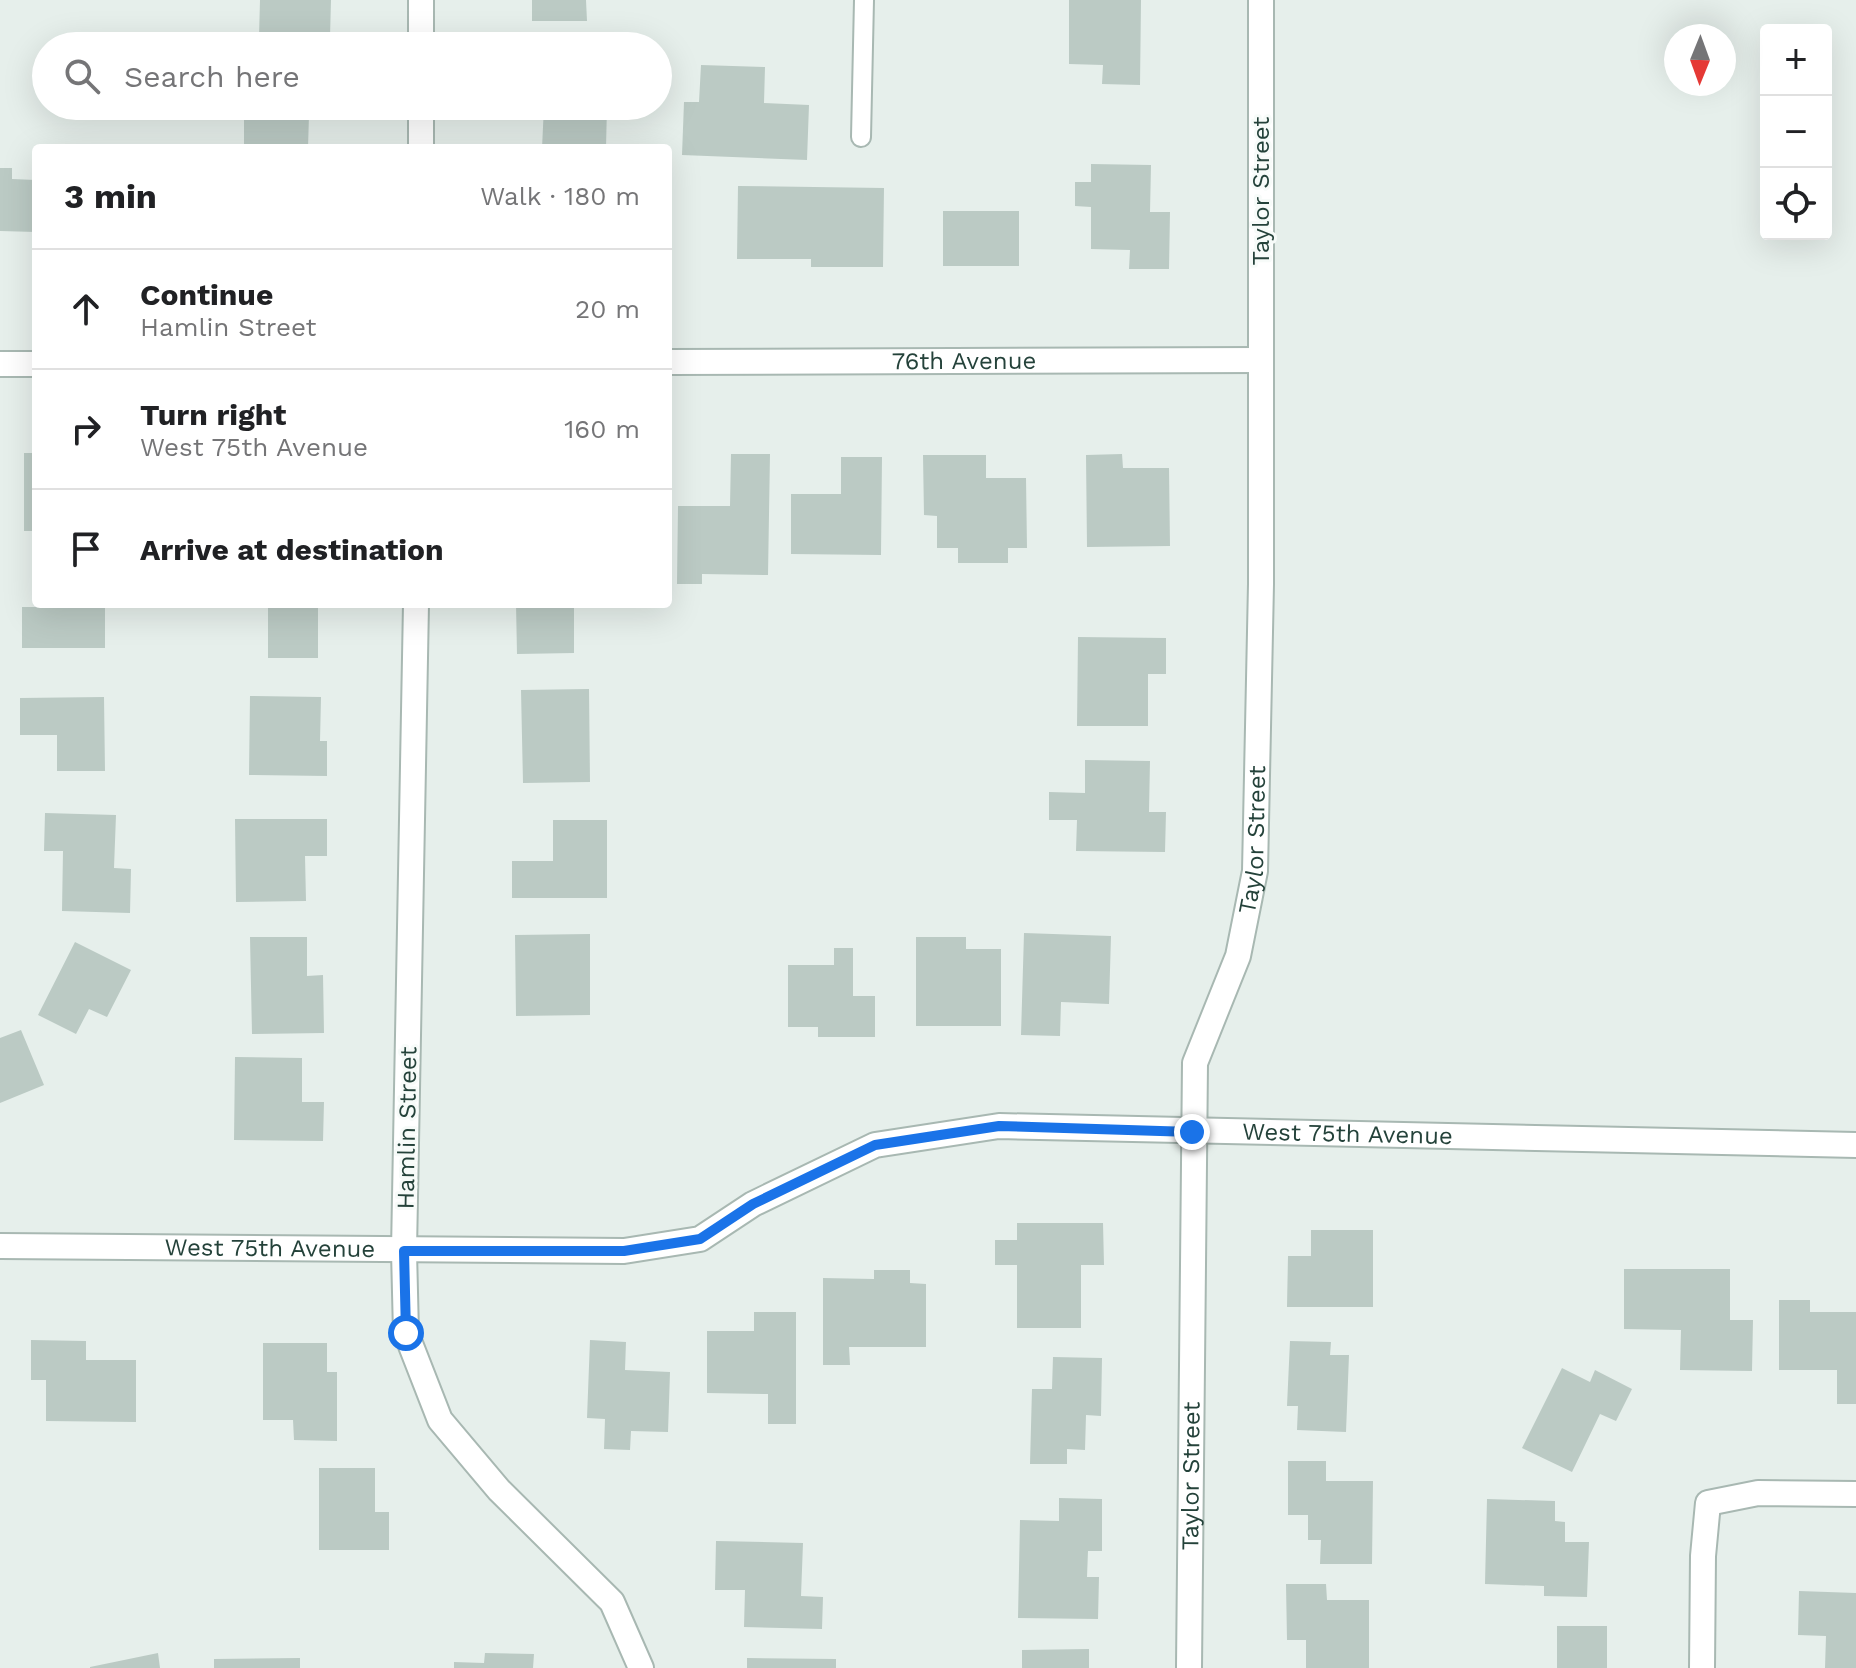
<!DOCTYPE html>
<meta charset="utf-8">
<style>
:root{--surface:#fff;--page:#f6f6f6;--text:#202124;--muted:#757577;--line:#e0e0e0}
body{margin:0;font-family:"Work Sans",sans-serif;background:var(--page);color:var(--text)}
.controls{position:absolute;right:24px;top:24px;display:grid;overflow:hidden;border-radius:8px;box-shadow:0 8px 32px #0002}
.controls button{width:72px;height:72px;display:grid;place-items:center;padding:0;border:0;border-bottom:2px solid var(--line);background:var(--surface);color:var(--text);font:40px sans-serif}
.compass{position:absolute;left:1664px;top:24px;width:72px;height:72px;border-radius:50%;background:var(--surface);box-shadow:0 8px 32px #0002;rotate:181deg}
.stop{position:absolute;width:24px;height:24px;margin:-18px;border:6px solid #1a73e8;border-radius:50%;background:#fff}
.stop.end{background:#1a73e8;border-color:#fff;box-shadow:0 2px 8px #0008}
.list{margin:0;padding:0;list-style:none}
h2{display:flex;justify-content:space-between;align-items:center;height:104px;margin:0;padding:0 32px;font-size:34px}
h2 small{font-size:26px;font-weight:400;color:var(--muted)}
.list li{display:grid;grid-template-columns:52px 1fr auto;gap:24px;align-items:center;box-sizing:border-box;height:120px;padding:0 32px;border-top:2px solid var(--line)}
.list b{display:block;font-size:30px;white-space:nowrap}
.list p{margin:0;font-size:26px;white-space:nowrap;color:var(--muted)}
.list em{font-size:26px;font-style:normal;color:var(--muted)}
.icon{flex:none;width:44px;height:44px;fill:none;stroke:currentColor;stroke-width:2;stroke-linecap:round;stroke-linejoin:round}
.map{position:relative;flex:none;width:1856px;height:1668px;overflow:hidden}
.search{position:absolute;background:var(--surface);box-shadow:0 8px 32px #0002;left:32px;top:32px;width:640px;height:88px;display:flex;align-items:center;gap:20px;box-sizing:border-box;padding:0 28px;border-radius:44px;color:var(--muted);font-size:30px}
.panel{position:absolute;background:var(--surface);box-shadow:0 8px 32px #0002;left:32px;top:144px;width:640px;height:464px;border-radius:8px}
.map>svg:first-child{display:block}
.building{fill:#bbcac4}
.lines{fill:none;stroke-linecap:round;stroke-linejoin:round}
.lane-casing{stroke:#a8b8b2;stroke-width:22}
.street-casing{stroke:#a8b8b2;stroke-width:28}
.lane{stroke:#fff;stroke-width:18}
.street{stroke:#fff;stroke-width:24}
.route{stroke:#1a73e8;stroke-width:10}
.labels{text-anchor:middle;stroke-width:6;stroke-linejoin:round;paint-order:stroke}
.street-label{font-size:24px;fill:#24423a;stroke:#f7fbf9}
</style>
<div class="map">
<svg width="1856" height="1668" viewBox="0 0 1856 1668">
<rect width="100%" height="100%" fill="#e6efeb"/>
<path class="building" d="M260,0H331L330,37H259Z
M532,0H586L587,21H532Z
M1069,0H1141L1140,85L1102,84L1103,65L1069,64Z
M701,65L765,67L764,103L809,105L807,160L682,155L684,102H699Z
M244,106H332V115H309L308,148H244Z
M544,106H607L606,148H542Z
M1091,164L1151,165L1150,212H1170L1169,269H1129L1130,250L1091,249V207L1075,206V182H1091Z
M0,168H12V179L36,180V232L0,231Z
M738,186L884,188L883,267H811V259H737Z
M943,211H1019V266H943Z
M24,453H36V531H24Z
M731,454H770L768,575L702,574V584H677L678,506H730Z
M1122,454L1123,468H1169L1170,546L1087,547L1086,455Z
M923,455H986V478H1026L1027,548H1008V563H958V548H937V516L924,515Z
M841,457H882L881,555L791,554V494H841Z
M51,604H105V648H22V607H51Z
M268,604H318V658H268Z
M516,604H574V653L517,654Z
M1078,637L1166,638V674H1148V726H1077Z
M589,689L590,782L523,783L521,690Z
M250,696L321,697L320,741H327V776L249,775Z
M104,697L105,771H57V735H20V698Z
M1085,760L1150,761L1149,812H1166L1165,852L1076,851L1077,820H1049V792L1085,793Z
M45,813L116,815L114,868L131,869L130,913L62,911L63,851H44Z
M235,819H327V856H305L306,901L236,902Z
M553,820H607V898H512V861H553Z
M1024,933L1111,936L1109,1004L1061,1002L1060,1036L1021,1035Z
M590,934V1015L516,1016L515,935Z
M250,937H307V976L323,975L324,1033L252,1034Z
M916,937H966V949H1001V1026H916Z
M75,942L131,970L107,1017L89,1009L76,1034L38,1015Z
M834,948H853V996H875V1037H818V1027H788V965H834Z
M21,1030L44,1085L0,1103V1038Z
M235,1057L302,1058V1102H324L323,1141L234,1140Z
M1017,1223H1103L1104,1265H1081V1328H1017V1265H995V1240H1017Z
M1311,1230H1373V1307H1287L1288,1256H1311Z
M1624,1269H1730V1320H1753L1752,1371L1680,1370L1681,1330L1624,1329Z
M874,1270H910V1283L926,1284V1347H849L850,1365H823V1278L874,1279Z
M1779,1300H1810V1312H1856V1404H1837V1370H1779Z
M754,1312H796V1424H768V1394L707,1393V1331H754Z
M31,1340L86,1341V1360H136V1422L46,1421V1380H31Z
M590,1340L626,1342L625,1370L670,1372L668,1432L631,1431L630,1450L604,1449L605,1419L587,1418Z
M1290,1341L1331,1342L1330,1355H1349L1346,1432L1297,1430L1298,1406H1287Z
M263,1343H327V1372H337V1441L294,1440L293,1420H263Z
M1053,1357L1102,1358L1101,1416L1086,1415L1085,1450L1067,1449V1464H1030L1032,1389H1052Z
M1562,1368L1590,1382L1595,1370L1632,1389L1616,1421L1600,1414L1572,1472L1522,1448Z
M1288,1461H1326V1481H1373L1372,1564H1320L1321,1540H1308V1515H1288Z
M319,1468H375V1512H389V1550H319Z
M1059,1498L1102,1499V1551H1088L1087,1577H1099L1098,1619L1018,1618L1020,1520L1059,1521Z
M1487,1499L1555,1501V1521L1565,1522V1542H1589L1587,1597L1544,1596V1586L1485,1584Z
M716,1541L803,1543L801,1596L823,1597L822,1629L744,1627L745,1590H715Z
M1286,1584H1326L1327,1600H1369V1668H1306V1640H1287Z
M1799,1591L1856,1593V1668H1825L1826,1636L1798,1635Z
M1557,1626H1607V1668H1557Z
M1089,1649V1668H1022V1650Z
M158,1653L160,1668H90V1667Z
M485,1653L534,1654L533,1668H454V1662L484,1663Z
M300,1658V1668H214V1659Z
M747,1658L836,1659V1668H747Z"/>
<g class="lines">
<defs>
<path id="lane" d="M861,137L864,0"/>
<g id="street">
<path d="M421,46V0"/>
<path d="M421,148V106"/>
<path id="s1" d="M668,362L1261,360"/>
<path d="M0,364H36"/>
<path d="M416,604L404,1251L406,1333L440,1420L499,1490L612,1602L641,1668"/>
<path id="s2" d="M0,1246L624,1251L700,1239L753,1204L875,1145L999,1126L1856,1145"/>
<path id="s3" d="M1189,1668L1195,1063L1238,956L1255,871L1261,584V0"/>
<path d="M1702,1668L1703,1556L1708,1503L1758,1493L1856,1494"/>
</g>
</defs>
<use href="#lane" class="lane-casing"/>
<use href="#street" class="street-casing"/>
<use href="#lane" class="lane"/>
<use href="#street" class="street"/>
</g>
<g class="lines">
<path class="route" d="M406,1333L404,1251H624L700,1239L753,1204L875,1145L999,1126L1192,1132"/>
</g>
<g class="labels">
<g class="street-label">
<text transform="translate(1261 191) rotate(-90)" y="8">Taylor Street</text>
<text dy="8" stroke="none"><textPath href="#s1" startOffset="296">76th Avenue</textPath></text>
<text dy="8" stroke="none"><textPath href="#s3" startOffset="838">Taylor Street</textPath></text>
<text transform="translate(407 1128) rotate(-89)" y="8">Hamlin Street</text>
<text dy="8" stroke="none"><textPath href="#s2" startOffset="1374">West 75th Avenue</textPath></text>
<text dy="8" stroke="none"><textPath href="#s2" startOffset="270">West 75th Avenue</textPath></text>
<text dy="8" stroke="none"><textPath href="#s3" startOffset="192">Taylor Street</textPath></text>
</g>
</g>
</svg>
<div class="controls">
<button>+</button>
<button>−</button>
<button><svg class="icon" aria-label="locate" viewBox="0 0 24 24"><circle cx="12" cy="12" r="6"/><path d="M12 2v4M12 18v4M2 12h4M18 12h4"/></svg></button>
</div>
<svg class="compass" viewBox="-18 -18 36 36"><path d="M0-13l5 13h-10z" fill="#e53935"/><path d="M0 13l5-13h-10z" fill="#757577"/></svg>
<div class="stop" style="left:406px;top:1333px"></div>
<div class="stop end" style="left:1192px;top:1132px"></div>
<div class="search"><svg class="icon" aria-label="search" viewBox="0 0 24 24"><circle cx="10" cy="10" r="6"/><path d="M15 15l6 6"/></svg>Search here</div>
<section class="panel">
<h2>3 min<small>Walk · 180 m</small></h2>
<ul class="list">
<li><svg class="icon" aria-label="ahead" viewBox="0 0 24 24"><path d="M12 20V5M6 11l6-6 6 6"/></svg><div><b>Continue</b><p>Hamlin Street</p></div><em>20 m</em></li>
<li><svg class="icon" aria-label="right" viewBox="0 0 24 24"><path d="M7 20v-9h11M14 6l5 5-5 5"/></svg><div><b>Turn right</b><p>West 75th Avenue</p></div><em>160 m</em></li>
<li><svg class="icon" aria-label="arrive" viewBox="0 0 24 24"><path d="M6 21V4h12l-3 4 3 4H6"/></svg><div><b>Arrive at destination</b></div></li>
</ul>
</section>
</div>
